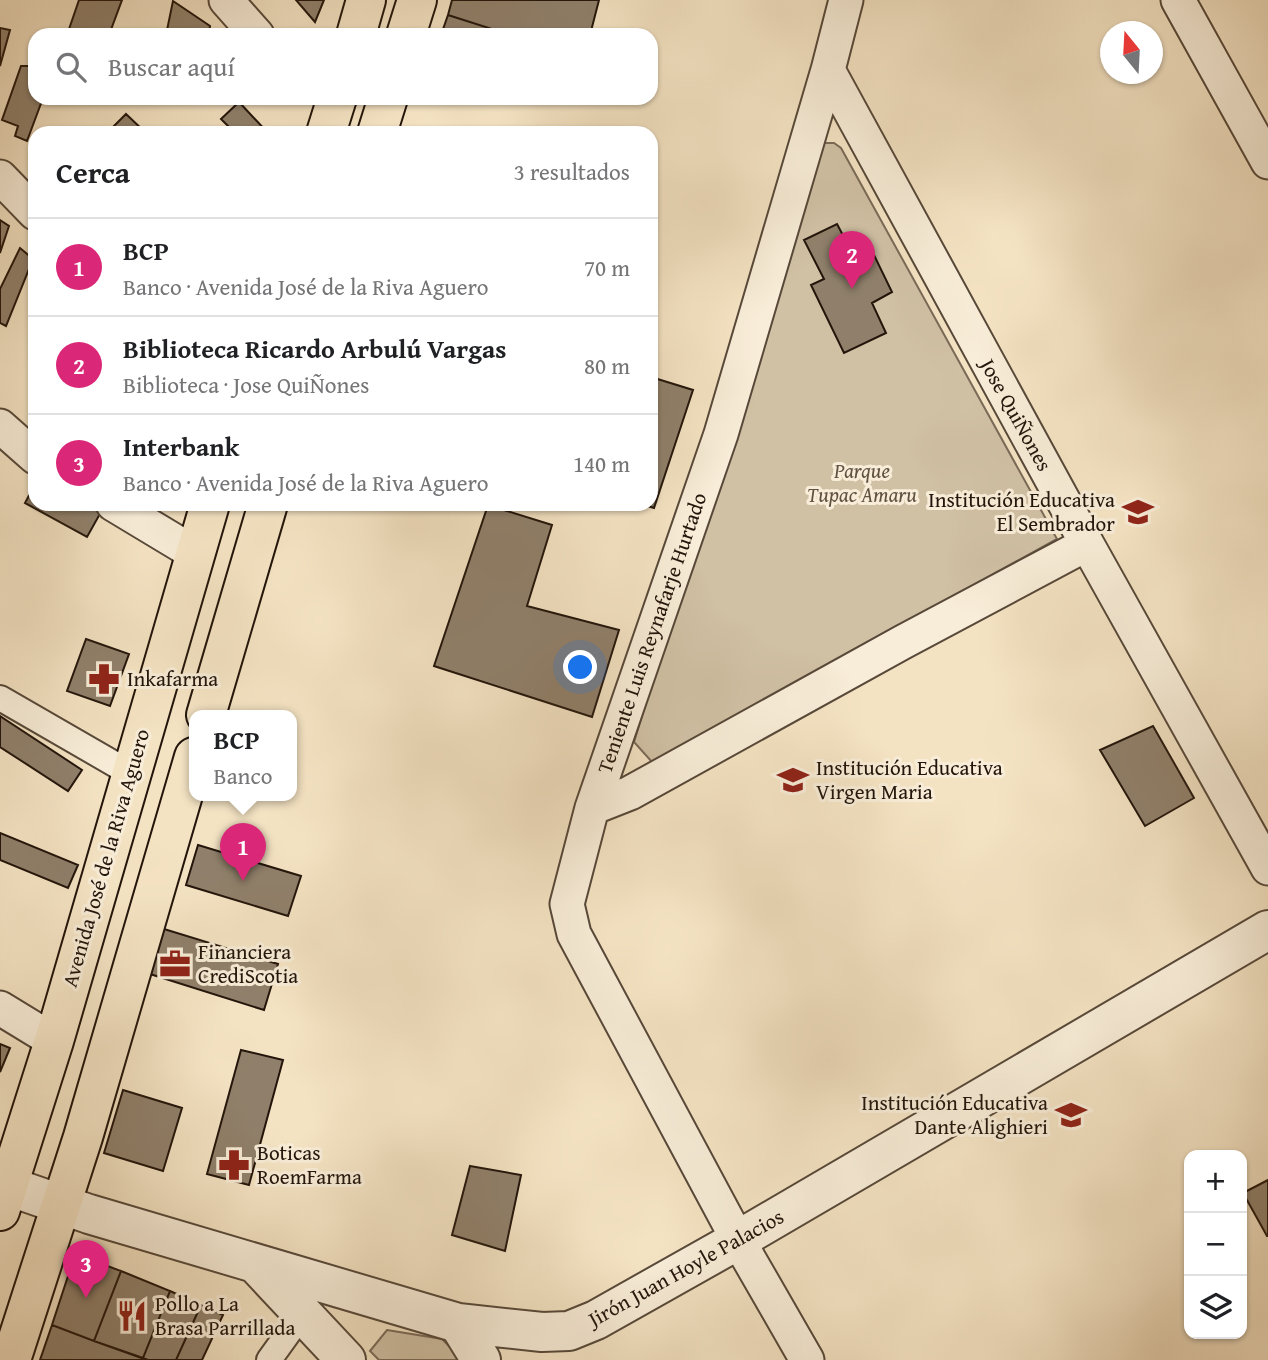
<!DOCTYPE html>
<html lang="es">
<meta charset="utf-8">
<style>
:root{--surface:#fff;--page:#f6f6f6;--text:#202124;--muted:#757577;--line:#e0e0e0;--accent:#db2777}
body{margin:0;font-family:"Gentium Book Plus",serif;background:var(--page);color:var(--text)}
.controls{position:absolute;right:21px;bottom:21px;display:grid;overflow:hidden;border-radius:14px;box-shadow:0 2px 5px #0004}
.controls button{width:63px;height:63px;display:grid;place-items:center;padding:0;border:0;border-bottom:2px solid var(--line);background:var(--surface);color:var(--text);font:35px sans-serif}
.compass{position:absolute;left:1100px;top:21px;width:63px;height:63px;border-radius:50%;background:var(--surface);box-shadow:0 2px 5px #0004;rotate:342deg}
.you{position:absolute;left:581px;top:668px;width:24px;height:24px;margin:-18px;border:5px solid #fff;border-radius:50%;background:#1a73e8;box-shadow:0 0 0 10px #1a73e833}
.badge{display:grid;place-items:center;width:46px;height:46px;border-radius:50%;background:var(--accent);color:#fff;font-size:23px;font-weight:700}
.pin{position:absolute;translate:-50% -58px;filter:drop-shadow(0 2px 4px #0008)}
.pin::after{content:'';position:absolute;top:37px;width:24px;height:21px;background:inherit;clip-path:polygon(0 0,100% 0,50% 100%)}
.popup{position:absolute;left:189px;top:710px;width:108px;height:91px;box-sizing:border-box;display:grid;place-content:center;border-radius:14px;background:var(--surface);filter:drop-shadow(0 2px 5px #0005);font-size:23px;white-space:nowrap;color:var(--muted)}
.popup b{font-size:26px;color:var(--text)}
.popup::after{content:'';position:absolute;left:50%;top:100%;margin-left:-14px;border:14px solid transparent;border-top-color:var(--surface)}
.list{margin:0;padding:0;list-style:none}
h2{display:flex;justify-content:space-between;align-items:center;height:91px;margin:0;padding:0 28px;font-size:30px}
h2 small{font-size:23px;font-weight:400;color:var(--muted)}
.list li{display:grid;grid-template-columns:46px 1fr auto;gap:21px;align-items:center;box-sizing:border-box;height:98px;padding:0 28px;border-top:2px solid var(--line)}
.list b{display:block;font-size:26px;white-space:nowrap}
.list p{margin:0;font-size:23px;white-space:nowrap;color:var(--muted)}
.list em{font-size:23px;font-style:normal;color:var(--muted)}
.icon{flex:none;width:38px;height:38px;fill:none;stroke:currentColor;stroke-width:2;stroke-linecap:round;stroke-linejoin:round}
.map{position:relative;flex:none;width:1268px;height:1360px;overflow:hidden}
.search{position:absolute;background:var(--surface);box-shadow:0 2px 5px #0004;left:28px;top:28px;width:630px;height:77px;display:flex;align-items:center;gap:18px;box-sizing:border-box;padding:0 24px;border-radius:21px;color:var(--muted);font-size:26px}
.panel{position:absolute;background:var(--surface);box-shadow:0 2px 5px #0004;left:28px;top:126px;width:630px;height:385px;border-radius:21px}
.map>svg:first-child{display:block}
.green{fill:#d0c0a4;stroke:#7a6a58;stroke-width:2}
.building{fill:#90806b;stroke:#23150b;stroke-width:2}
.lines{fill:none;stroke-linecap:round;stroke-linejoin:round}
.pedestrian-casing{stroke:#574839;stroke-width:28}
.minor-casing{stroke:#574839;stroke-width:37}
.tertiary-casing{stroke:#574839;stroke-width:42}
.primary-casing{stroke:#23150b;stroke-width:42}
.pedestrian{stroke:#f8edd8;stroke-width:24}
.minor{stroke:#f8edd8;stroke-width:33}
.tertiary{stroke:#f8edd8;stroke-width:38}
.primary{stroke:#f4e3c3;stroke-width:38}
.labels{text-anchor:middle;stroke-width:6;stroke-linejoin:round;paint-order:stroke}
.street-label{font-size:21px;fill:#23150b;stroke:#f8edd8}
.park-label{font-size:21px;font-style:italic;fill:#605141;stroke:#f8edd8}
.poi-label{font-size:21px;fill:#23150b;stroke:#f8edd8;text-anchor:start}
</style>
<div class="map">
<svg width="1268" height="1360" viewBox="0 0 1268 1360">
<rect width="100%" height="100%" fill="#f4e3c3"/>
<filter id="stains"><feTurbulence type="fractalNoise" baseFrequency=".00286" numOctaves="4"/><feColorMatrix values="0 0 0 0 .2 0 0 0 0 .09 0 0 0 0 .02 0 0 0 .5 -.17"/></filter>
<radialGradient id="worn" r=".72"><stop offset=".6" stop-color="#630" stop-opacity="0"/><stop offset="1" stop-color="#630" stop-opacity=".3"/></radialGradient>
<path class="green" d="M824,143H834L841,148L1057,539L652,762L634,742L816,151Z
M387,1330L442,1339L463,1360H379L370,1351Z"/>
<path class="building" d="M79,0H122L109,35H67Z
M296,0H324L315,22Z
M452,0H599L590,35H511L448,15Z
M173,1L210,26L209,35H166Z
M448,15L511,35H441Z
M0,28L10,30L0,66Z
M21,66H35V98H43L27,141L15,136L18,126L2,120Z
M239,102L268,133H235L221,119Z
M126,114L146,133H107Z
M0,220L9,226L0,253Z
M837,224L857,262L873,253L892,292L872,303L886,333L844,353L811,285L824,279L804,240Z
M20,248L33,259L6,326L0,323V289Z
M651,377L693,390L654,508L641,504H651Z
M35,484V504H86L101,512L87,537L25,503Z
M488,505L552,525L527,606L619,630L592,717L434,666Z
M86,639L129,654L110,706L67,691Z
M0,716L82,770L68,791L0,747Z
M1153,726L1194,798L1145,826L1100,750Z
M0,833L78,865L68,888L0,860Z
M198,845L301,876L288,916L186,885Z
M164,929L278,964L264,1010L150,974Z
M0,1044L10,1048L0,1072Z
M241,1050L283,1060L249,1185L207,1174Z
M123,1090L182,1108L163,1171L104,1153Z
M470,1166L521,1175L505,1251L452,1235Z
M1268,1180V1236H1267L1243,1193Z
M86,1258L121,1271L94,1341L52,1325L70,1270Z
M121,1271L170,1291L143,1358L94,1341Z
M170,1291L201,1305L176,1360H148L143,1358Z
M201,1305L223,1315L202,1360H176Z
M52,1325L94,1341L147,1360H40Z"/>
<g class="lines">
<defs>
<path id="pedestrian" d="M0,698L130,773
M269,1360L302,1314"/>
<path id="minor" d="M226,0L257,35
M1178,0L1268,162
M828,70L1087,544L1268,868
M0,177L35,213
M0,426L35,457
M113,504L196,554
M592,808L630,793L903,642L1087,544
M0,1008L54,1041
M807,1360L738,1240L574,934L567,904L592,808L721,434L828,70L846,0"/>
<path id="tertiary" d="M8,1186L89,1214L458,1323L542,1332L569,1331L596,1320L738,1240L1268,930
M255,1263L346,1360
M458,1323L481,1360"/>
<path id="primary" d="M356,35L366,0
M406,35L417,0
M326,133L337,98
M377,133L388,98
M206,715L268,504
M0,1211L54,1041L210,504
M11,1360L83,1137L194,757"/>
</defs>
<use href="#pedestrian" class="pedestrian-casing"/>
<use href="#minor" class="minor-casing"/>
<use href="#tertiary" class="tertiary-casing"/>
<use href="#primary" class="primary-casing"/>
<use href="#pedestrian" class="pedestrian"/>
<use href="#minor" class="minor"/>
<use href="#tertiary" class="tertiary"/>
<use href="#primary" class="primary"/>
</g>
<defs>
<symbol id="school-bare" viewBox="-9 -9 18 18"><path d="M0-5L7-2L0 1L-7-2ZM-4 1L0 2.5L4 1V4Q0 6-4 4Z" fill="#8f2418" stroke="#f8edd8" stroke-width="2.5" paint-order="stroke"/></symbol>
<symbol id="pharmacy-bare" viewBox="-9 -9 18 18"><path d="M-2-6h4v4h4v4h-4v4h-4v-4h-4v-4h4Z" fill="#8f2418" stroke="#f8edd8" stroke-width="2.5" paint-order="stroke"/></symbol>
<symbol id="office-bare" viewBox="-9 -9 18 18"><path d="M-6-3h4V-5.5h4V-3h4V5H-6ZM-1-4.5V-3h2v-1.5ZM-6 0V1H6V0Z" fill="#8f2418" stroke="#f8edd8" stroke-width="2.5" paint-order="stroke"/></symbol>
<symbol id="restaurant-bare" viewBox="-9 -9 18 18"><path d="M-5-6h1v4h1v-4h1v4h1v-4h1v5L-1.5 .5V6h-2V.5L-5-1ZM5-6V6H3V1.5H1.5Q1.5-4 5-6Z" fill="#8f2418" stroke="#f8edd8" stroke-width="2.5" paint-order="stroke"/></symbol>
</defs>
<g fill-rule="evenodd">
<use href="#school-bare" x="1116" y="490" width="44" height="44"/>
<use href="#pharmacy-bare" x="82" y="657" width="44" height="44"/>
<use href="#school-bare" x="771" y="758" width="44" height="44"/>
<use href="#office-bare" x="153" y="942" width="44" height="44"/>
<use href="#school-bare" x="1049" y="1093" width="44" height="44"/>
<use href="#pharmacy-bare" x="212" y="1143" width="44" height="44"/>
<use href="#restaurant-bare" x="110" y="1294" width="44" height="44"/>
</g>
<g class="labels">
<g class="street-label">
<text transform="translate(1016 415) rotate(61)" y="7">Jose QuiÑones</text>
<text transform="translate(652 633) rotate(-71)" y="7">Teniente Luis Reynafarje Hurtado</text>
<text transform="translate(106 858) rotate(-74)" y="7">Avenida José de la Riva Aguero</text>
<text transform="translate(686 1268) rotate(-29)" y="7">Jirón Juan Hoyle Palacios</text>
</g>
<g class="park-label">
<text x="862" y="478">Parque<tspan x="862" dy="24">Tupac Amaru</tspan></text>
</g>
<g class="poi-label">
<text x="1115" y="507" text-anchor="end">Institución Educativa<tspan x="1115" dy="24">El Sembrador</tspan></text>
<text x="127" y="686">Inkafarma</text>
<text x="816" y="775">Institución Educativa<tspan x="816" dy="24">Virgen Maria</tspan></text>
<text x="198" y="959">Financiera<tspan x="198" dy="24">CrediScotia</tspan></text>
<text x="1048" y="1110" text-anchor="end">Institución Educativa<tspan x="1048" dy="24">Dante Alighieri</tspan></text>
<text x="257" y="1160">Boticas<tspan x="257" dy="24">RoemFarma</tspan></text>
<text x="155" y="1311">Pollo a La<tspan x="155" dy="24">Brasa Parrillada</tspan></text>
</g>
</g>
<rect width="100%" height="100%" filter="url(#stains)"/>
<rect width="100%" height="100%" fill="url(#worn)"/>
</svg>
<div class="controls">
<button>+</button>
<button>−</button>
<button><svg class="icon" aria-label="layers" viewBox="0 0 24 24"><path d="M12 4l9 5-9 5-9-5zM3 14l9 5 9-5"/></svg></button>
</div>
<svg class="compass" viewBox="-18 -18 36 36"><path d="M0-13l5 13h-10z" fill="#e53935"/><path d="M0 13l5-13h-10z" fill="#757577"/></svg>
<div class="you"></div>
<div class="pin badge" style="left:243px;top:881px">1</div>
<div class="popup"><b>BCP</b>Banco</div>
<div class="pin badge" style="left:852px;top:289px">2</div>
<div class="pin badge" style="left:86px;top:1298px">3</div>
<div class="search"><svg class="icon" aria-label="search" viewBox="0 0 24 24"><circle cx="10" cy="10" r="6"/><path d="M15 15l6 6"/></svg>Buscar aquí</div>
<section class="panel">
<h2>Cerca<small>3 resultados</small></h2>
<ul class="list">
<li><span class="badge">1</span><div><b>BCP</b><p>Banco · Avenida José de la Riva Aguero</p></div><em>70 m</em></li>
<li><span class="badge">2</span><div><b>Biblioteca Ricardo Arbulú Vargas</b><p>Biblioteca · Jose QuiÑones</p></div><em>80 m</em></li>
<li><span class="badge">3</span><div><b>Interbank</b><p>Banco · Avenida José de la Riva Aguero</p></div><em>140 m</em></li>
</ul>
</section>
</div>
